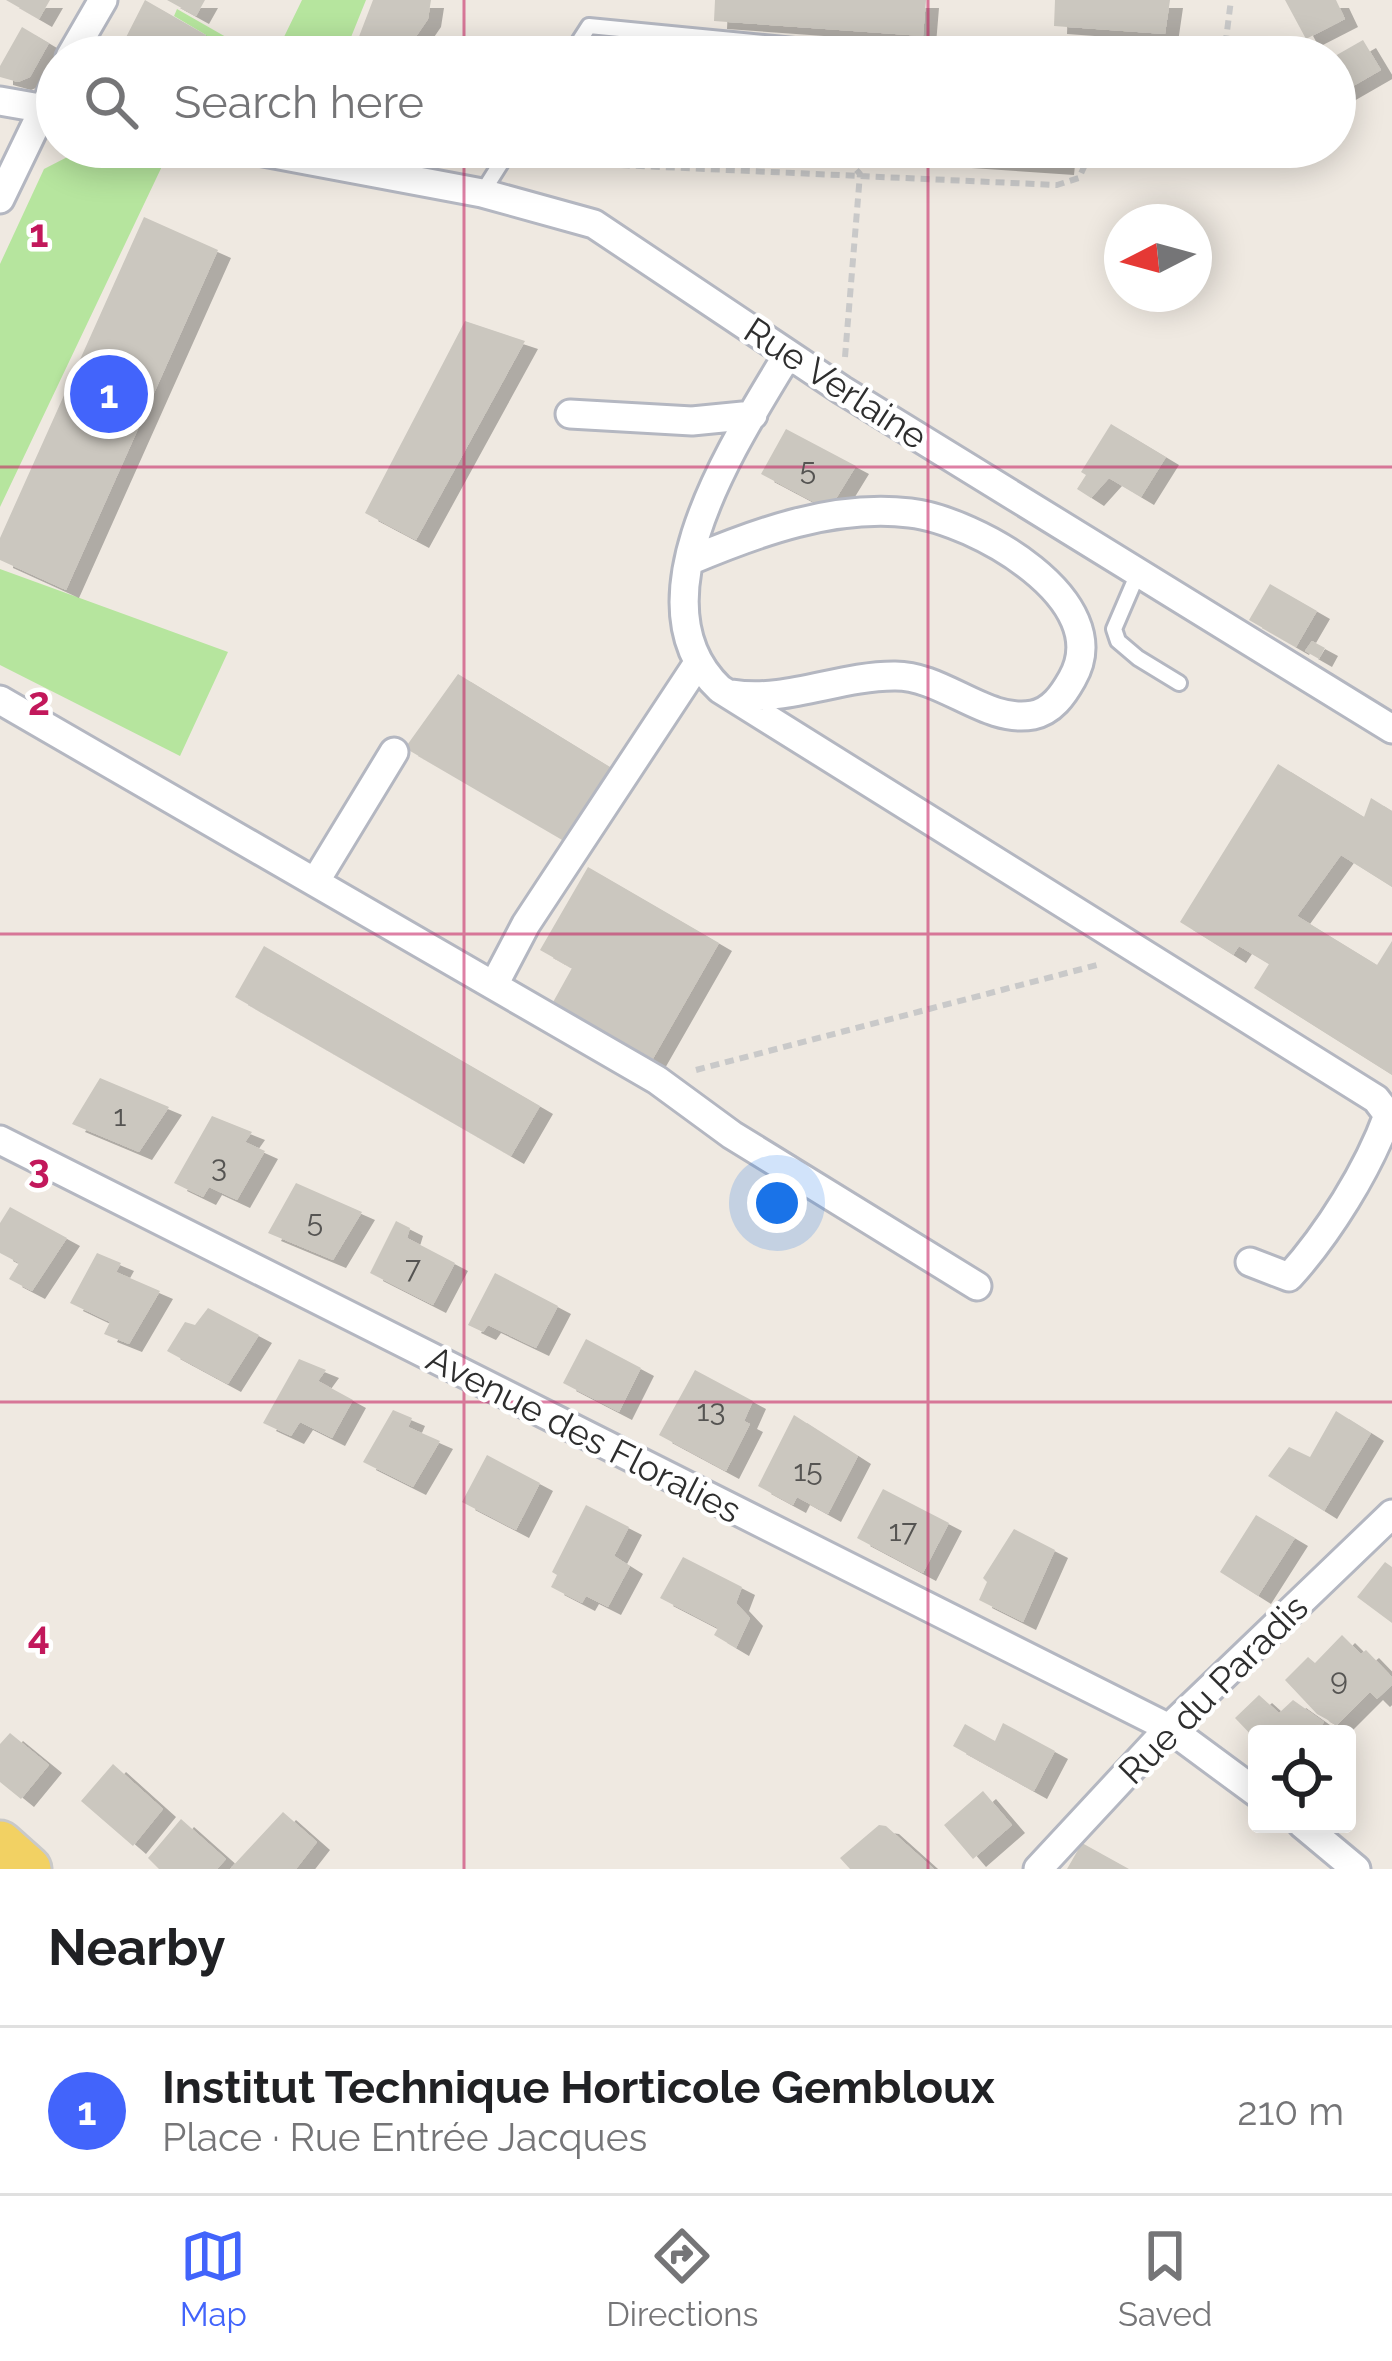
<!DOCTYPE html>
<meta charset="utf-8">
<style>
:root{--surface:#fff;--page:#f2f2f2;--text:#202124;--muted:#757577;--line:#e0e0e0;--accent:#4264fb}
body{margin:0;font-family:Raleway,sans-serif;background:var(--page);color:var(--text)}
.controls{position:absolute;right:36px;bottom:36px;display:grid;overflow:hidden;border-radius:12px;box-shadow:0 6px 30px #0003}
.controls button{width:108px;height:108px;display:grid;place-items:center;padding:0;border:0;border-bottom:3px solid var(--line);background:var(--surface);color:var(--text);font:60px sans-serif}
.compass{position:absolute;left:1104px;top:204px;width:108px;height:108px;border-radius:50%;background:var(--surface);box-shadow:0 6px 30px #0003;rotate:264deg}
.you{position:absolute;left:777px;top:1203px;width:42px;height:42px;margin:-30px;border:9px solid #fff;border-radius:50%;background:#1a73e8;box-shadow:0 0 0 18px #1a73e833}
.badge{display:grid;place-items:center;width:78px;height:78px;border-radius:50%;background:var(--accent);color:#fff;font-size:39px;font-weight:700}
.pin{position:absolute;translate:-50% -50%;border:6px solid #fff;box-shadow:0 3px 12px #0006}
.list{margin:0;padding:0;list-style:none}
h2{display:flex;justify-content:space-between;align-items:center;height:156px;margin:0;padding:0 48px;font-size:51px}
h2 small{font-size:39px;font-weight:400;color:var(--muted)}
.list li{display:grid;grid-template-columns:78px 1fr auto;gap:36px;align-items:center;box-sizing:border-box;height:168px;padding:0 48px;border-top:3px solid var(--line)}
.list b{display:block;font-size:45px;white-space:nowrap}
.list p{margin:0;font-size:39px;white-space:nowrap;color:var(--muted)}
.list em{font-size:39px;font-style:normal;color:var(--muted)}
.icon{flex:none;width:66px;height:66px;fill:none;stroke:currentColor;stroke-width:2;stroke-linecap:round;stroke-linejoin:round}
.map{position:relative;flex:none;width:1392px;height:1869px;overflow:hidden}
.search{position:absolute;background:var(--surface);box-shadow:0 6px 30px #0003;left:36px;right:36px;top:36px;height:132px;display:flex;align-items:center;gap:30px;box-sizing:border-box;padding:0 42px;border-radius:66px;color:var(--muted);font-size:45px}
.sheet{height:324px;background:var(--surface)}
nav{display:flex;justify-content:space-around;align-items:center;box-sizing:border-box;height:168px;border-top:3px solid var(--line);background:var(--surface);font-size:33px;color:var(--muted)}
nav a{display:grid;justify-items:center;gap:6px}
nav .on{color:var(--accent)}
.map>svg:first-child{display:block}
.green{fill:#b6e59e}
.building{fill:#cbc7bf;filter:url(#shadow)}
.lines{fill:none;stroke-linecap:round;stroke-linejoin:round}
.service-casing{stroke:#b4b7c1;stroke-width:20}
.minor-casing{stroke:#b4b7c1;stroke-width:33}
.primary-casing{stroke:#c9c9c9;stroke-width:51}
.path{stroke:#c9c9c9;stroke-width:6;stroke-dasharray:9 6;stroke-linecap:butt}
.service{stroke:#fff;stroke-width:14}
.minor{stroke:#fff;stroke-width:27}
.primary{stroke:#f2d163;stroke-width:45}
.grid{fill:none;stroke:#c2185b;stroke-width:3;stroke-opacity:0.55}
.labels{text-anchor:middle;stroke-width:9;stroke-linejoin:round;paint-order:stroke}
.number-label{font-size:30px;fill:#555452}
.street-label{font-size:36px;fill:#2e2e2e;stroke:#fff}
.grid-label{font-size:39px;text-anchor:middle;font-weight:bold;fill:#c2185b;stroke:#fff;stroke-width:9;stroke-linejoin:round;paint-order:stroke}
</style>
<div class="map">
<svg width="1392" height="1869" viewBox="0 0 1392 1869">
<defs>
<filter id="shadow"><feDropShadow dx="13" dy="8" stdDeviation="0" flood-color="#0004"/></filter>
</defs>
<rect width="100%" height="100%" fill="#efe9e1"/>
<path class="green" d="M302,0H366L343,57H282L287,45L282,41Z
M177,9L226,37L216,57H201L206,35L174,16Z
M79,151L165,160L0,507V264L44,169Z
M0,569L228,652L180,756L0,665Z"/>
<path class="building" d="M6,0H50L39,19Z
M145,0L206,35L193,57L167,53L116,57Z
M167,0H205L196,16Z
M373,0H431L428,19L402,57H377L355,47Z
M715,0H926L923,36L714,21Z
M1055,0H1170L1165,34L1054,26Z
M1285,0H1336L1345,19L1306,39Z
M22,27L49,43L30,77L18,82L0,77V66Z
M1363,40L1381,70L1341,93L1335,84V56Z
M855,147H1063L1061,167L854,153Z
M144,217L218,250L66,590L0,560V538Z
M465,321L525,341L416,540L365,513Z
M1111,424L1166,457L1141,497L1109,478L1091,498L1077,489L1086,475L1081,472Z
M786,429L856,466L829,510L761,474Z
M1270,584L1317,611L1296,647L1249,620Z
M1312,641L1325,648L1319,659L1305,651Z
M458,674L618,772L563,840L405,748Z
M1278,764L1364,817L1371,798L1392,811V887L1341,855L1297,916L1377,965L1392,941V1075L1254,988L1269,964L1239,946L1233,955L1180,922Z
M588,867L719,943L651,1062L552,1004L572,968L540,950Z
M264,946L540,1106L511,1156L235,997Z
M100,1078L169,1107L139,1152L72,1124Z
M212,1116L252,1132L245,1142L265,1151L237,1200L209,1187L203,1197L174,1183Z
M296,1183L362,1212L333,1260L268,1233Z
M10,1207L67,1238L32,1291L9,1279L19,1263L0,1253V1223Z
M396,1221L410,1228L407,1238L455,1263L433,1305L370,1273Z
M97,1253L121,1263L116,1272L160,1291L129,1344L104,1334L110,1322L70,1303Z
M495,1273L558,1306L536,1348L488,1325L483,1332L468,1325Z
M208,1308L259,1335L228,1384L167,1351L185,1322L195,1325Z
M586,1339L641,1368L619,1412L563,1383Z
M299,1359L326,1370L318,1381L353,1400L332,1438L300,1422L291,1436L263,1423Z
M695,1370L753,1401L744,1421L750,1424L726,1471L659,1435Z
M393,1410L412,1418L408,1427L440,1441L413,1487L363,1462Z
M1336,1411L1371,1433L1324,1511L1268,1476L1289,1447L1310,1457Z
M794,1415L858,1456L828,1514L797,1497L793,1505L758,1486Z
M487,1455L540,1483L516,1530L462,1502Z
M883,1489L949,1523L923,1573L857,1538Z
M586,1505L629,1527L614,1556L630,1566L608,1607L586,1596L582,1603L551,1587L557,1575L552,1572Z
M1256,1515L1295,1538L1258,1596L1220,1572Z
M1014,1529L1055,1550L1023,1622L979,1600L987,1582L983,1578Z
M683,1557L742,1587L736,1603L750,1618L736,1648L714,1635L718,1628L660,1598Z
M1385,1562L1392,1567V1623L1357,1597Z
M1342,1635L1361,1654L1366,1650L1392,1677V1685L1377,1699L1370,1692L1337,1725L1317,1714L1285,1680L1308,1657L1315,1663Z
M1259,1695L1279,1713L1293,1700L1324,1722L1315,1734H1257V1741L1235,1718Z
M1003,1723L1055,1751L1034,1791L953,1746L965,1724L995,1741Z
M10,1733L49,1765L21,1799L0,1782V1744Z
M113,1764L163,1809L133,1846L81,1801Z
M983,1791L1012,1825L973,1859L944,1825Z
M283,1812L317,1842L296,1869H230Z
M181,1819L226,1859L217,1869H159L148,1858Z
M879,1825L886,1826L934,1869H850L840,1858Z
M1082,1843L1129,1869H1067Z"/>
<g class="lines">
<defs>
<path id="service" d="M569,57L589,26L856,52
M482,193L511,147
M1138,573L1114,629L1118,641L1138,658L1179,683"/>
<path id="minor" d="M70,57L103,0
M0,101L57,111
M237,147L482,193L594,224L842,390L1392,729
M0,199L57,81
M788,354C738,438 627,602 720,689L1376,1099L1388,1115C1368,1170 1328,1234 1289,1277L1250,1262
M570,414L692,421L753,415
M689,561C758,532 834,504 910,513C974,520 1118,600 1072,679C1063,695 1052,711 1033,715C986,724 943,675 894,676C839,676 786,703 732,694
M0,700L657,1080L732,1135L977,1286
M315,882L394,752
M495,983L526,924L698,663
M0,1140L1169,1728L1257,1793
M1302,1824L1356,1869
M1038,1869L1169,1728L1392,1514"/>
<path id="primary" d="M0,1844L28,1869"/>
</defs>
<use href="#service" class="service-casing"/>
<use href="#minor" class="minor-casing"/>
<use href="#primary" class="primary-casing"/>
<path class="path" d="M1218,57L1225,47L1231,0
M531,161L1057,185L1079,178L1093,147
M845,357L860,174L846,158L847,147
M696,1070L1101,964"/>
<use href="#service" class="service"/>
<use href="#minor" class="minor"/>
<use href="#primary" class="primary"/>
</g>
<path class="grid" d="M464,0V57M928,0V57M464,147V1869M928,147V1869M0,467H1392M0,934H1392M0,1402H1392"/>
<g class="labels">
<g class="number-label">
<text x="808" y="480">5</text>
<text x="120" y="1126">1</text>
<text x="219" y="1177">3</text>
<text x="315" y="1232">5</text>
<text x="413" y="1278">7</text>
<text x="711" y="1421">13</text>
<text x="808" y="1481">15</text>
<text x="903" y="1541">17</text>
<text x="1339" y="1689">9</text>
</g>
<g class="street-label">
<text transform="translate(836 383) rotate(33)" y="13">Rue Verlaine</text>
<text transform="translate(584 1434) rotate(27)" y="13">Avenue des Floralies</text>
<text transform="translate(1213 1689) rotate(-45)" y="13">Rue du Paradis</text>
</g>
</g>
<g class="grid-label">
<text x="39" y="247">1</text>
<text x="39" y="715">2</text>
<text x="39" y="1182">3</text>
<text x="39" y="1649">4</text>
</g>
</svg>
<div class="controls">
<button><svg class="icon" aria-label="locate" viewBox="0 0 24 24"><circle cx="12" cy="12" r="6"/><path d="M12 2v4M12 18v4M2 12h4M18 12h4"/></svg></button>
</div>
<svg class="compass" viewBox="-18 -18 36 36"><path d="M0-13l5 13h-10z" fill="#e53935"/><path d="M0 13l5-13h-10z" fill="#757577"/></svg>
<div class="you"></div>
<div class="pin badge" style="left:109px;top:394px">1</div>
<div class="search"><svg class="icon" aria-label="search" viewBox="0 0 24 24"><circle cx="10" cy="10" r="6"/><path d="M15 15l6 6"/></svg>Search here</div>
</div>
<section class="sheet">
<h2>Nearby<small></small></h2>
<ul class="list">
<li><span class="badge">1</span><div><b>Institut Technique Horticole Gembloux</b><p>Place · Rue Entrée Jacques</p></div><em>210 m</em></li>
</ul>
</section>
<nav>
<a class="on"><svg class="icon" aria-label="map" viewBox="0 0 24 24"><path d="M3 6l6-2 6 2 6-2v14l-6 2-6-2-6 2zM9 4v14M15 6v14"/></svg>Map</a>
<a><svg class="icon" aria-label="directions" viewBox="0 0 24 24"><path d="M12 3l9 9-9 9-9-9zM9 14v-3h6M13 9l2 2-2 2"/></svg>Directions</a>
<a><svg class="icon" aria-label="saved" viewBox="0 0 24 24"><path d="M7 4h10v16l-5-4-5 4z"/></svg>Saved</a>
</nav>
